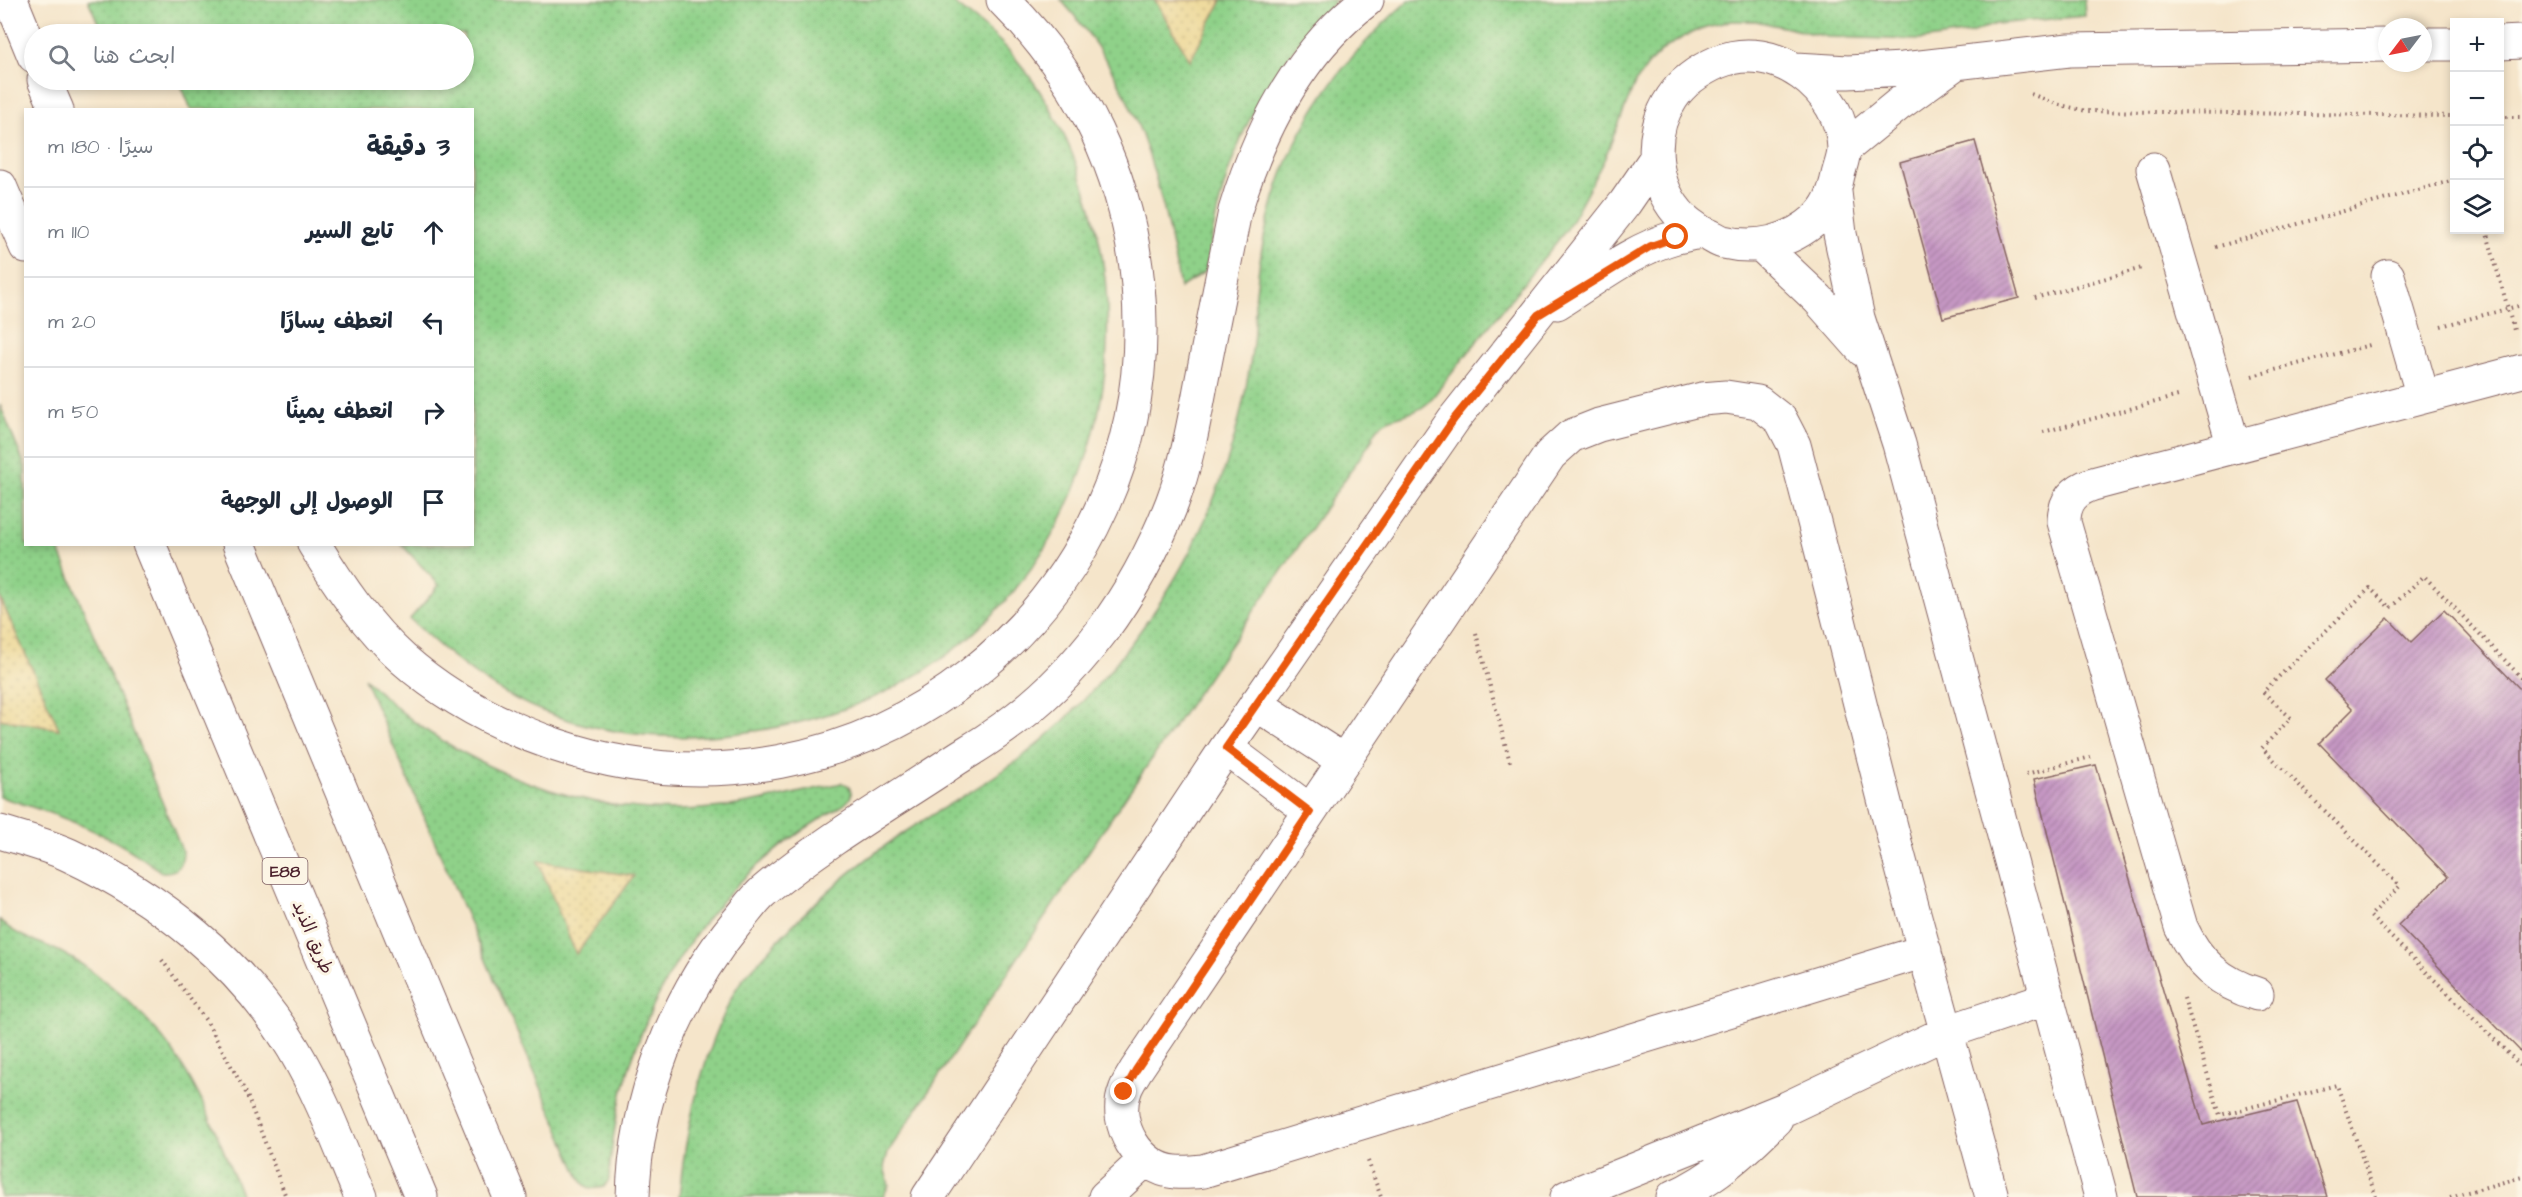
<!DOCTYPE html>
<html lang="ar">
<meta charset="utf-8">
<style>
:root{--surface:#fff;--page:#f6f6f7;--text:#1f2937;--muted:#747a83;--line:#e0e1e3}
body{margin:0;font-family:"Architects Daughter","Playpen Sans Arabic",sans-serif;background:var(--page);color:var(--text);direction:rtl}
.controls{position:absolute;right:18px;top:18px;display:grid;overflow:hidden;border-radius:0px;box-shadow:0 3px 9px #0003}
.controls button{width:54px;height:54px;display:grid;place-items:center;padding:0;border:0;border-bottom:2px solid var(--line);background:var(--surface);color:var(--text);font:30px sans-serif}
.compass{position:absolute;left:2378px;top:18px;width:54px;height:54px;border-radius:50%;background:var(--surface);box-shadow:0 3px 9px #0003;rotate:238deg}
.stop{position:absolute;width:18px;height:18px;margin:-14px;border:4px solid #ea580c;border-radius:50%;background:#fff}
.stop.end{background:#ea580c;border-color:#fff;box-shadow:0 2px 6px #0008}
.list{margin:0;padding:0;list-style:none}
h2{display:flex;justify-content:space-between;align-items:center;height:78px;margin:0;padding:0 24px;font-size:26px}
h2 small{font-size:20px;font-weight:400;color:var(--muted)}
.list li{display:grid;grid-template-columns:39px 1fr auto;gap:18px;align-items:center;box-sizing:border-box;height:90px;padding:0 24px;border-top:2px solid var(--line)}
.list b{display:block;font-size:22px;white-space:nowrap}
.list em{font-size:20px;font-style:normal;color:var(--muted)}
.icon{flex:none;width:33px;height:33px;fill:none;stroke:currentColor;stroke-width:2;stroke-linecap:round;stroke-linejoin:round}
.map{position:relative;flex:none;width:2522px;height:1197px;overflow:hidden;direction:ltr}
.search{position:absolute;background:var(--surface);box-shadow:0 3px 9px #0003;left:24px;top:24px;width:450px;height:66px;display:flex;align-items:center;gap:15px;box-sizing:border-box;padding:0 21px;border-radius:33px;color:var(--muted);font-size:22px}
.panel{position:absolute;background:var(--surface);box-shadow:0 3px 9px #0003;left:24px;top:108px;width:450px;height:438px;border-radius:0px;direction:rtl}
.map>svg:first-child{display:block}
.green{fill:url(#green-dots);stroke:#6c785a;stroke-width:1.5}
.sand{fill:url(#sand-dots);stroke:#9c7c64;stroke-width:1.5}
.building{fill:url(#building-hatch)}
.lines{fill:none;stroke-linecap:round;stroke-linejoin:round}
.minor-casing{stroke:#866463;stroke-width:35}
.highway-casing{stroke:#866463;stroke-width:35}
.path{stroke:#866463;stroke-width:4;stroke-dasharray:1.5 4.5;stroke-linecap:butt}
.minor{stroke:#fff;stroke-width:33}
.highway{stroke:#fff;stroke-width:33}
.route{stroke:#ea580c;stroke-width:8}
.labels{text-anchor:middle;stroke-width:6;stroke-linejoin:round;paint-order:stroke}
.shield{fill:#fcf5e5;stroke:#7f5f63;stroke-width:1.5}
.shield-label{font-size:16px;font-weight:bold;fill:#4a1f2b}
.street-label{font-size:18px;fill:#4a1f2b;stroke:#fcf5e5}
</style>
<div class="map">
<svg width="2522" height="1197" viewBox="0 0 2522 1197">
<defs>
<pattern id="green-dots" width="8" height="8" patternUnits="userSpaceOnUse" patternTransform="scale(1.5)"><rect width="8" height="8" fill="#8fd189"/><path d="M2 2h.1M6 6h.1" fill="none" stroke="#7db376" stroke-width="1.8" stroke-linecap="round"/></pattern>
<pattern id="sand-dots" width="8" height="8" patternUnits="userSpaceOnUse" patternTransform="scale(1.5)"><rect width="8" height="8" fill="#eeda9e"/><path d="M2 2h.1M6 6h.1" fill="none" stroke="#cebb88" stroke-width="1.8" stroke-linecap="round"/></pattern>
<pattern id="building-hatch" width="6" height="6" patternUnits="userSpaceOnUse" patternTransform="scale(1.5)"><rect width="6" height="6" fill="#c698c4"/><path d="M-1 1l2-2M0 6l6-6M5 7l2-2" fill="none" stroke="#a37b9f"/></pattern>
</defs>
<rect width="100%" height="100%" fill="#fcf5e5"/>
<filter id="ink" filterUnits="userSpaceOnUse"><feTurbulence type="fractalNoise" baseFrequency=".0167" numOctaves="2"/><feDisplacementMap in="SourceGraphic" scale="12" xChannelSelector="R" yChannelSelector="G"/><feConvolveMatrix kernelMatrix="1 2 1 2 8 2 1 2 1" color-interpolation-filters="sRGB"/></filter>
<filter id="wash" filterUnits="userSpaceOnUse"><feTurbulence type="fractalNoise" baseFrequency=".008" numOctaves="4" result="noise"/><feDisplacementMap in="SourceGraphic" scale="24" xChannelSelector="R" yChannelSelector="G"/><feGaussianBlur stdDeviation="1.35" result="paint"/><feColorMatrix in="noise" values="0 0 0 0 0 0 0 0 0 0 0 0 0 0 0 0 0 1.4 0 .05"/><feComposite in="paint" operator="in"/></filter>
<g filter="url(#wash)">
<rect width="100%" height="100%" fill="#f5e5ca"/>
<path class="green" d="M88,0H950C970,16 994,33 1011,53C1049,96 1075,152 1091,208C1146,396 1061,614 877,696C836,714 793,726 748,732C677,742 609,737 542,711C491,691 449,656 410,619L439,585L402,545L472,544V110L191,109L179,80H464V34H149L141,33L103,34Z
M1061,0H1155L1190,59L1222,0H1336C1256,86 1223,155 1206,271L1180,288C1160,179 1138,85 1061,0Z
M1409,0H2084L2085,16L1996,24L1970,33L1921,40L1828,37L1756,21H1731L1706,27L1683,37L1664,49L1648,65L1635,83L1604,160L1567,229L1428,403C1408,421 1380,411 1372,440L1118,808L888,1152L884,1167L889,1185L883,1197H679C685,1135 697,1076 722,1019C727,1008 731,996 738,986C744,976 754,967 762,958C804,910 852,867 905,832C944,806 986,785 1023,756C1076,715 1117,665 1155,610C1210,529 1241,439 1253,343C1255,326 1254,309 1256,292C1259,260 1265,228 1274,198C1298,118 1347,54 1409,0Z
M0,405L25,466L26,544L57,545L183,853C182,868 175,873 161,872C114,834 57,814 0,797V719L58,728L0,598Z
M364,678C388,700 411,722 438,738C518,788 617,818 712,808C756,804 798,792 842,783L848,785C850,789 853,793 850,798C847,805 835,810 828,814C795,834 765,857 738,884C661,962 615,1071 609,1180L604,1187C592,1190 585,1189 580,1178Z
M0,920C14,935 34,940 52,948C65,954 79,962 91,971C179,1032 205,1102 242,1197H0Z"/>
<path class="sand" d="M1155,0H1222L1190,60Z
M0,598L59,729L0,719Z
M538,861L634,876L576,954Z"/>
<g id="blocks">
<path class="building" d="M1975,141L2019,298L1943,318L1900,162Z
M2444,610L2522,691V1053L2398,925L2448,877L2319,743L2353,709L2325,680L2388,618L2411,642Z
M2096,765L2203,1125L2297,1102L2327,1197H2137L2034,779Z"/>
</g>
</g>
<g filter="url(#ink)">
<use href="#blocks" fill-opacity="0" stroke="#866463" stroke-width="1.5"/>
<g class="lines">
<defs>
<path id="minor" d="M2500,43L2522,42
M2423,44H2454
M1796,69L1848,72L1903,69L2069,50L2387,45
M1844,149L1899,104L1953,65
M2153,169L2234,447
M1835,192L1840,234L1858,318L1899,444L2101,1197
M1761,245L1818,299L1863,350
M2388,276L2423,397
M1557,303C1594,280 1633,249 1676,237C1683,236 1695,232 1702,233C1710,234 1716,240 1723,242C1757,250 1790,242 1816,219C1828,208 1835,191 1838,175C1840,167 1844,157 1844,149C1843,89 1774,38 1718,62C1700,70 1683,81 1672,98C1647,134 1652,188 1684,219C1689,224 1696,228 1702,233
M1256,704L1344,761
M1226,748L1310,811
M1925,951L1203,1171C1194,1172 1184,1173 1175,1172C1139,1169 1112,1124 1125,1091C1127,1084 1132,1077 1136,1070L1550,455L1571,436L1599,425L1702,399L1726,397L1758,402L1781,420L1794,445C1829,577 1861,710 1895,842C1926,960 1960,1079 1992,1197
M2257,994C2220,983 2197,962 2181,927L2064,522C2064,501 2074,490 2093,484L2522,371
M928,1197L1226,748L1454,419L1625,203L1656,158
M1105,1197L1145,1160
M1567,1197L1787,1108L1947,1032L2048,998
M1673,1197C1714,1179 1745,1150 1776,1119"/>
<path id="highway" d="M11,0L34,56
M44,80L57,110
M0,186L26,247
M149,544L421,1197
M239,544L510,1197
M314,544C339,585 367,627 403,659C447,698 501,726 556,745C860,848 1168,604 1138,285C1128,176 1081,77 1003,0
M0,832C23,839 47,845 69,855C159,897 241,962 293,1048C321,1095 340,1147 361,1197
M633,1197C635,1100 675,997 737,922C746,912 754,899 765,890C821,844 885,806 946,766C961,755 977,747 992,736C1034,708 1072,671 1102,631C1131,592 1154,549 1172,503C1187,463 1194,421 1202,379C1213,323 1224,267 1235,211C1259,131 1299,52 1367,0"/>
</defs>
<use href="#minor" class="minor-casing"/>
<use href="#highway" class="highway-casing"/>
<path class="path" d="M2031,94L2056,104L2086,111L2454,116
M2500,117H2522
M2486,230L2515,334
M2216,247L2454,180
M2035,298L2142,268
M2441,326L2522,305
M2252,376L2370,345
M2043,432L2178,396
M1476,633L1511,766
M2522,678L2424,576L2390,608L2370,588L2263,692L2291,718L2262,748L2400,886L2370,916L2522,1067
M2026,774L2091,757
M162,960L207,1022L246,1093L286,1197
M2184,998L2220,1115L2337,1085L2376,1197
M1368,1161L1381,1197
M2450,1197L2522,1177"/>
<use href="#minor" class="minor"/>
<use href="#highway" class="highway"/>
</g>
</g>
<g class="lines" filter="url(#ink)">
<path class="route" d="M1124,1092L1136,1070L1310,812L1226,748L1454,419L1538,315L1651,246L1676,237"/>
</g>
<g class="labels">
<rect class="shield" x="262.5" y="858" width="45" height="26" rx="4.5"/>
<g class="shield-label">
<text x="285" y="877">E88</text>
</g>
<g class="street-label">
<text transform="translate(313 937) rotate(67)" y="6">طريق الذيد</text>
</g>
</g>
</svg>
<div class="controls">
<button>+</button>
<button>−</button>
<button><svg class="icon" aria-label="locate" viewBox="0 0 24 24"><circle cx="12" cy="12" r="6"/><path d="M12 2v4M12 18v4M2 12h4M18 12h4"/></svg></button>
<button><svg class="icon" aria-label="layers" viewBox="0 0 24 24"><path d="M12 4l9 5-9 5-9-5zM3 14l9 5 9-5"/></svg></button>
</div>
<svg class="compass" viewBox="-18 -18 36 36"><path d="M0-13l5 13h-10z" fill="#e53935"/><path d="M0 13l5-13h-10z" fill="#747a83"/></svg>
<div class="stop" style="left:1676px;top:237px"></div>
<div class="stop end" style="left:1124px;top:1092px"></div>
<div class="search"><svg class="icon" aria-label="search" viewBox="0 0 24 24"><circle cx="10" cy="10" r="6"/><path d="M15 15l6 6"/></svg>ابحث هنا</div>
<section class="panel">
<h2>3 دقيقة<small>سيرًا · 180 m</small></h2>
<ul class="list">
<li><svg class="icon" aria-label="ahead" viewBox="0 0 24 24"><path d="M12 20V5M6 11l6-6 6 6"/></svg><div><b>تابع السير</b></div><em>110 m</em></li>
<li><svg class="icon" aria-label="left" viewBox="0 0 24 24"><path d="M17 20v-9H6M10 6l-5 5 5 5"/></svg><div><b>انعطف يسارًا</b></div><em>20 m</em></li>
<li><svg class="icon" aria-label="right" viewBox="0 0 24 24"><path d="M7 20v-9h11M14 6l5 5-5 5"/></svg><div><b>انعطف يمينًا</b></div><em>50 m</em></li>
<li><svg class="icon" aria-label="arrive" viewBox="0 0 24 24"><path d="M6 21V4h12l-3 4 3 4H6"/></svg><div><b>الوصول إلى الوجهة</b></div></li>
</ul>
</section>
</div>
